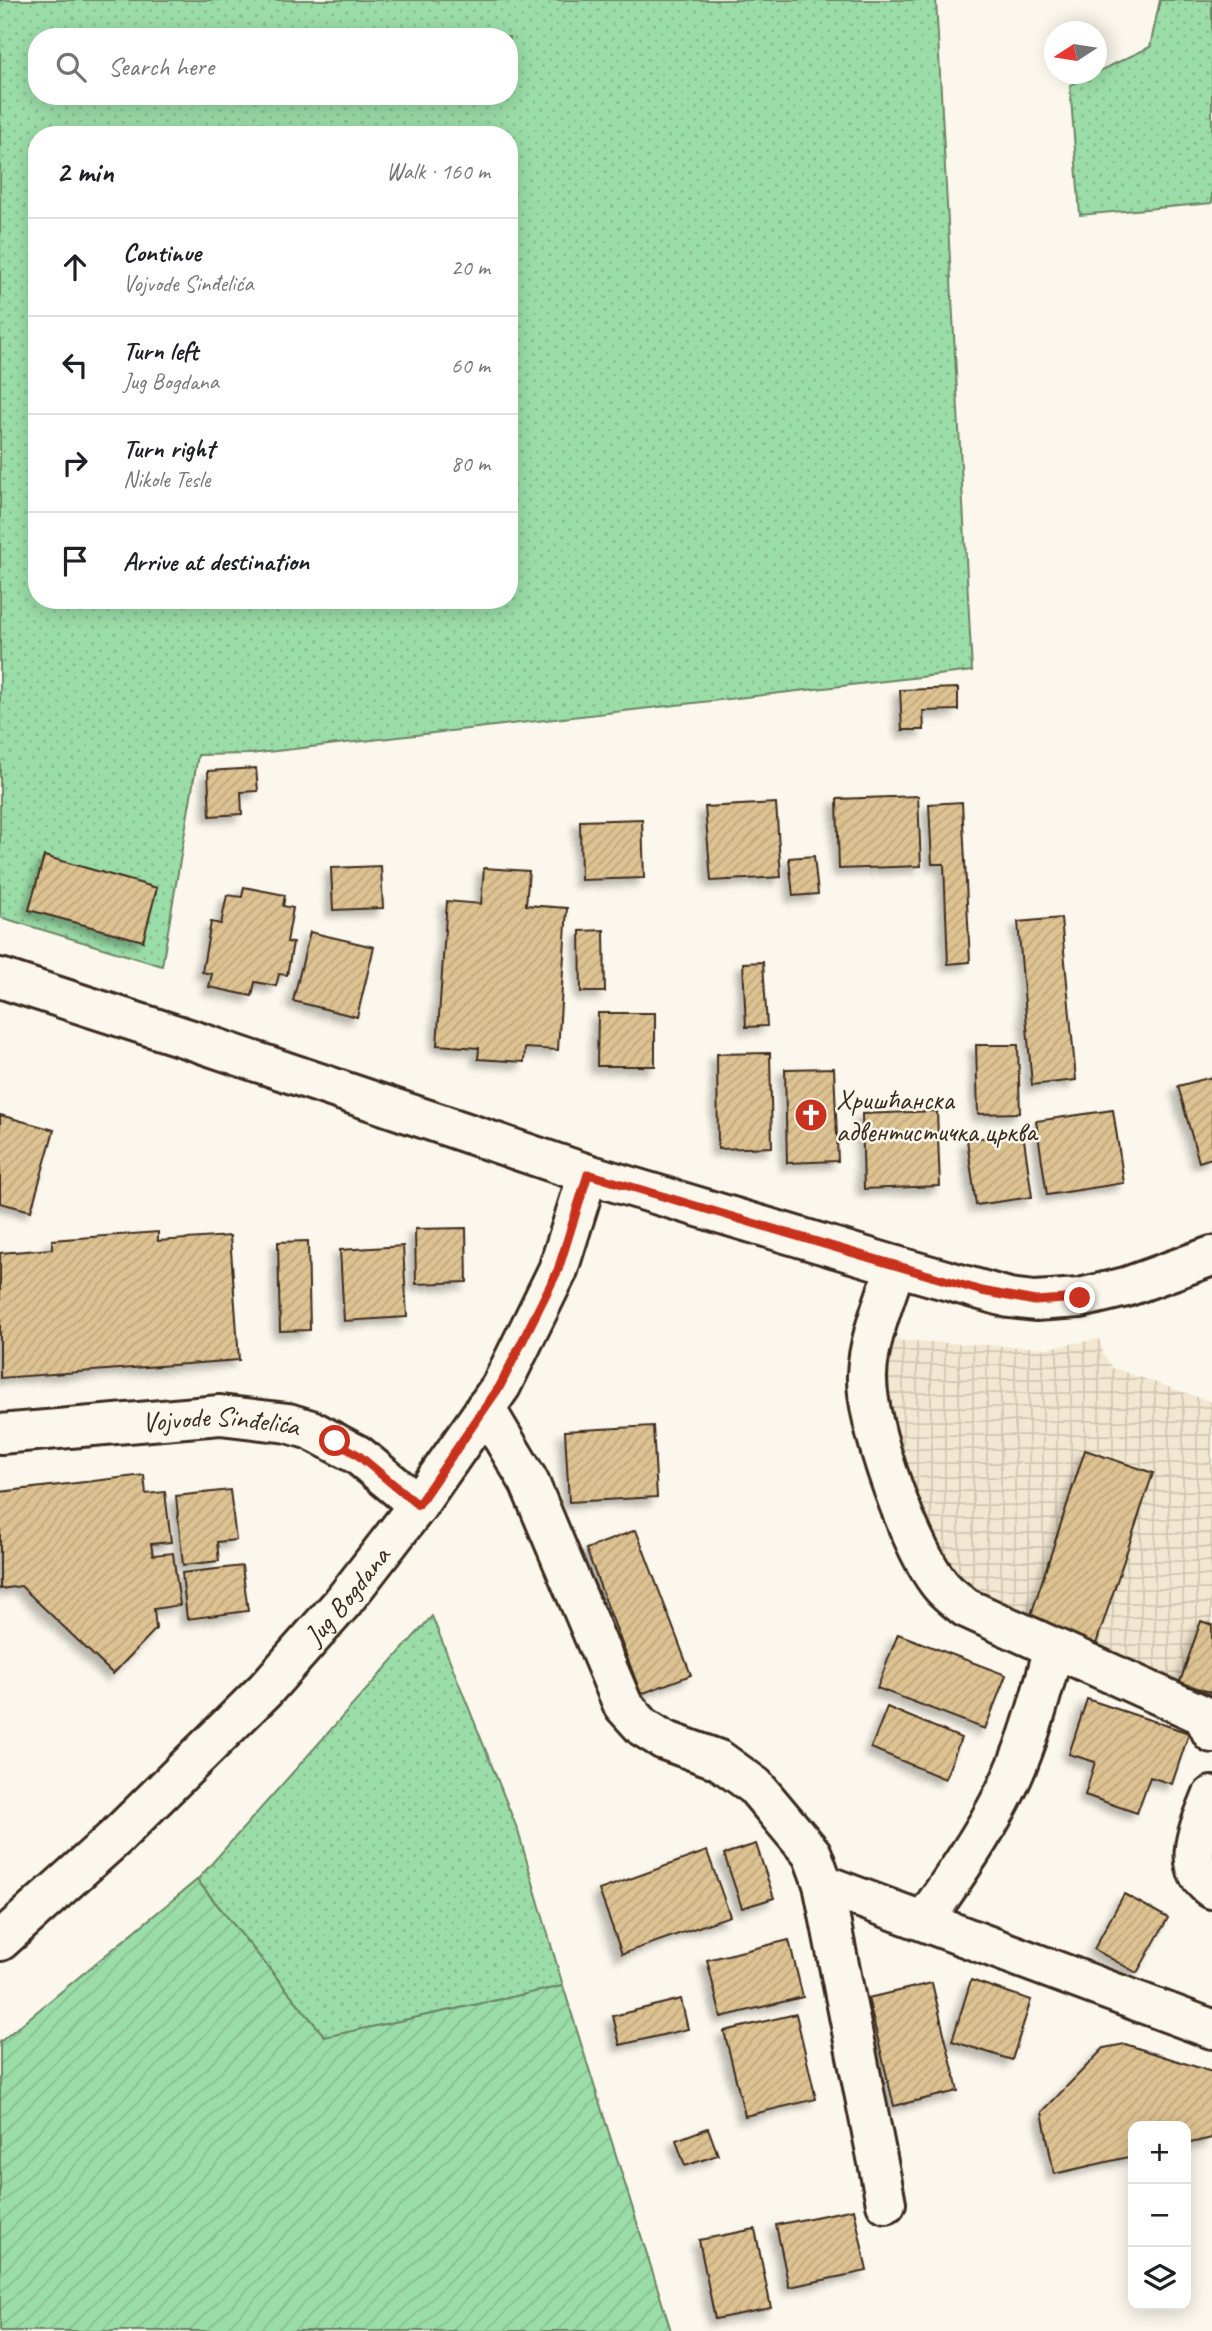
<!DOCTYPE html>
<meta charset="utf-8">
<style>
:root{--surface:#fff;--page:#f6f6f6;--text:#202124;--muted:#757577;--line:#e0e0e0}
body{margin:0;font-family:Caveat,sans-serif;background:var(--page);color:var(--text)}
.controls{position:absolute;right:21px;bottom:21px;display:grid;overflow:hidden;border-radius:14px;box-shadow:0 4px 18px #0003}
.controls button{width:63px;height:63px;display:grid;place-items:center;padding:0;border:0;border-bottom:2px solid var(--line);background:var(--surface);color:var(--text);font:35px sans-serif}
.compass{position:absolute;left:1044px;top:21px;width:63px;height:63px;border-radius:50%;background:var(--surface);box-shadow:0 4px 18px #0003;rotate:258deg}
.stop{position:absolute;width:21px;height:21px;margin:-16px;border:5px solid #c8321e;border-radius:50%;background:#fff}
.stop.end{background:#c8321e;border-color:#fff;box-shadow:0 2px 7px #0008}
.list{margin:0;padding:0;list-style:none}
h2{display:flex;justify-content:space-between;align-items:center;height:91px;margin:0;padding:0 28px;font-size:30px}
h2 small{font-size:23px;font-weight:400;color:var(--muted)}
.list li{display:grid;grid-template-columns:46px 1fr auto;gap:21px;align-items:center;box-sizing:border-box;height:98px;padding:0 28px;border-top:2px solid var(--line)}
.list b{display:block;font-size:26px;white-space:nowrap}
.list p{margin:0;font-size:23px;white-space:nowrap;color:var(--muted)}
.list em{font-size:23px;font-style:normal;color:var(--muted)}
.icon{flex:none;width:38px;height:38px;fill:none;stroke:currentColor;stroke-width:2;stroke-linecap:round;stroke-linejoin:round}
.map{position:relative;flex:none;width:1212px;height:2331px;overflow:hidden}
.search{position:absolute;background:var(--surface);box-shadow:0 4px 18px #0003;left:28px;top:28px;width:490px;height:77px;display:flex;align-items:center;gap:18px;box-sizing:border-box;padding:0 24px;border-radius:28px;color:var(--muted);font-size:26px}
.panel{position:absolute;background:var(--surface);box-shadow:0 4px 18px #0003;left:28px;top:126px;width:490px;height:483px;border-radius:28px}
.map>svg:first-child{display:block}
.industrial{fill:url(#industrial-grid)}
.grass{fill:url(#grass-dots);stroke:#6b8463;stroke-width:2;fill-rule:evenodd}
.garden{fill:url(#garden-furrows);stroke:#6b8463;stroke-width:2}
.building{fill:url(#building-hatch);stroke:#3b2a1e;stroke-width:2;filter:url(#shadow)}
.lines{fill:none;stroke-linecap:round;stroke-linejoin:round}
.minor-casing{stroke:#3b2a1e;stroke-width:44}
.minor{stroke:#fbf7ec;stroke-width:38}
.route{stroke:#c8321e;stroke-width:9}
.labels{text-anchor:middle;stroke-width:5;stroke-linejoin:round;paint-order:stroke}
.poi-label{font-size:28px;fill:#3b2a1e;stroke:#fbf7ec;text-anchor:start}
.street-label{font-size:28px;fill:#3b2a1e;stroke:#fbf7ec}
</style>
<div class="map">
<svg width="1212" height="2331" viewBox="0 0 1212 2331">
<defs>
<pattern id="industrial-grid" width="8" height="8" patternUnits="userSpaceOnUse" patternTransform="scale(1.75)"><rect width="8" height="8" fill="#f2e7d1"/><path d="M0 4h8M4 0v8" fill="none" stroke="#d0c6b3"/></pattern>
<pattern id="grass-dots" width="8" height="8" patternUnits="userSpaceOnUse" patternTransform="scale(1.75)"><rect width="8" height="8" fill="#9bdda8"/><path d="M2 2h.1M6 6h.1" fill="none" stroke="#86be90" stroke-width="1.8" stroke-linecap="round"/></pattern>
<pattern id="garden-furrows" width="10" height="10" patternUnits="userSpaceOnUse" patternTransform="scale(1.75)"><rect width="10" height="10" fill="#9bdda8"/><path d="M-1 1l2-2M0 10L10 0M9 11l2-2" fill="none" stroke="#86be90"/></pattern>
<pattern id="building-hatch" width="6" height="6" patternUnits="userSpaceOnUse" patternTransform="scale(1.75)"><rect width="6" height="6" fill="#ddc292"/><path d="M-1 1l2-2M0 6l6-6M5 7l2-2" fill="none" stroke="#bfa77d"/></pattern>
<filter id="shadow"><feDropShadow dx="-6" dy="6" stdDeviation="3.5" flood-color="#0004"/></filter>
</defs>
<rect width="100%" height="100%" fill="#fbf7ec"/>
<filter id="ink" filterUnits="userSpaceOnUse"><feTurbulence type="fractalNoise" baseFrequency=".0143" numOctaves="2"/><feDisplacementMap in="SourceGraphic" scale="14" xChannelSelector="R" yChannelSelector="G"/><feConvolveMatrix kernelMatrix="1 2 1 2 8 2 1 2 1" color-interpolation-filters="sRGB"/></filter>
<g filter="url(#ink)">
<path class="industrial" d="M1099,1339L1104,1356L1113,1368L1212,1402V1701L975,1594L945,1569L924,1529L886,1400L884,1371L891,1340L1047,1348Z"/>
<path class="grass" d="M0,0H936L972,671L250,754L198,755L162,966L0,917ZM37,37H509V96H37ZM37,135H509V600H37Z
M1160,0H1212V203L1080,215L1070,85L1150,47Z
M432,1616L518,1831L563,1986L325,2037L197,1880Z"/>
<path class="garden" d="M197,1880L325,2037L563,1986L671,2331H0V2042Z"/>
<path class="building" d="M958,688V710L923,711L924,730H902L900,690Z
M256,768L258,791L241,792L242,814L210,816L208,771Z
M918,796L921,866L839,869L837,799Z
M962,802L970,962L948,964L944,864H932L929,804Z
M776,803L781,877L711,881L705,807Z
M642,819L644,878L581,880L580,821Z
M44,856L157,888L143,941L29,910Z
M814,856L818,894L793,896L789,858Z
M381,866L383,908L333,910L331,868Z
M484,868L529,871L526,905L567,908L558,1050L525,1048L524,1062L478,1059L479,1048L437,1045L447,901L481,904Z
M244,887L285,895L283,906L293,908L287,942L293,943L287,975L279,974L276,986L255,982L252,996L209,987L212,974L202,972L211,922L221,924L227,895L242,897Z
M1061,918L1076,1080L1032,1085L1018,922Z
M604,930L605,992H581L580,931Z
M310,932L374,947L357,1017L293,1001Z
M763,962L767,1026L746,1027L743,963Z
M598,1013H655V1066H597Z
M976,1045H1018L1020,1113L978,1114Z
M770,1053L772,1147L718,1149L717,1054Z
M834,1068L838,1161L787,1163L785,1069Z
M1212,1077V1158L1199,1162L1178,1086Z
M1113,1110L1124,1183L1047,1195L1036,1121Z
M937,1111L940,1186L864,1189L862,1114Z
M0,1115L54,1130L31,1211L0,1203Z
M1023,1132L1032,1197L976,1205L967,1140Z
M466,1228L467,1282L416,1284L415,1229Z
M158,1232V1241L230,1236L239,1360L0,1378V1253L52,1249V1240Z
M308,1241L310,1330L280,1331L278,1242Z
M403,1246L407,1317L344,1321L340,1250Z
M653,1426L657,1497L569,1502L565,1431Z
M1085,1450L1153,1473L1096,1644L1029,1621Z
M144,1475L146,1494L165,1492L171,1542L151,1544L153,1555L173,1553L180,1605L154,1609L156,1629L113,1674L21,1586L0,1589V1492Z
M230,1490L236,1540L217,1542L219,1561L183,1565L176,1496Z
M636,1530L691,1675L641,1694L586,1549Z
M242,1566L248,1611L187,1619L182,1573Z
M1201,1621L1212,1625V1693L1180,1682Z
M898,1634L1006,1675L985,1729L877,1688Z
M1087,1699L1189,1733L1172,1784L1150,1777L1137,1813L1085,1795L1095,1762L1069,1754Z
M887,1707L961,1738L945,1779L871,1748Z
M756,1844L774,1898L742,1908L724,1854Z
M707,1851L730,1916L622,1954L599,1890Z
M1124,1894L1168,1918L1137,1973L1094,1949Z
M789,1940L803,1997L721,2017L707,1960Z
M971,1980L1031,2000L1012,2060L952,2041Z
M932,1983L958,2091L894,2106L868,1998Z
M681,1999L688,2029L620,2045L613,2016Z
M796,2014L816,2099L745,2116L724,2031Z
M1125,2044L1212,2072V2138L1186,2144V2126H1133V2156L1054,2174L1042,2112L1104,2048Z
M708,2128L718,2155L685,2166L676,2140Z
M854,2209L867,2271L789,2287L776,2225Z
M755,2229L771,2308L715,2319L699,2240Z"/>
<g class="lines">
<defs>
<g id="minor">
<path d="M0,978L195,1041L588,1174L896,1266L1009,1298L1035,1301L1080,1298L1126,1287L1212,1256"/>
<path d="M896,1266C885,1299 868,1341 867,1375C865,1422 911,1552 942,1587C949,1595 958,1601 966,1608L1203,1715L1212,1733"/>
<path d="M485,1408L529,1482L623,1705L643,1727L664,1740L719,1760L755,1786L812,1854L823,1884L886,2203"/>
<path id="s1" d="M0,1434L220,1415L288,1423L311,1430L358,1455L418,1505"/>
<path d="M1212,1796C1201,1825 1179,1865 1212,1889"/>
<path d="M823,1884L1212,2029"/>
<path d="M924,1921C956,1874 990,1827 1013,1775C1031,1735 1042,1691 1054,1648"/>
<path id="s2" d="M0,1941L116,1837L265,1690L342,1603L418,1505L501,1386L558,1270L588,1174"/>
</g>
</defs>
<use href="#minor" class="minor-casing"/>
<use href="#minor" class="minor"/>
</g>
</g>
<g class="lines" filter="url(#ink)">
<path class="route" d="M335,1441L358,1455L418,1505L500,1386L558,1270L588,1174L982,1291L1035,1301L1080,1298"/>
</g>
<defs>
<symbol id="church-disc" viewBox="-11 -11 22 22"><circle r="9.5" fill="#c8321e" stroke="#fbf7ec"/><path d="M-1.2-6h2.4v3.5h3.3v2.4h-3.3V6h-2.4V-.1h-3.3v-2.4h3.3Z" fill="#fff"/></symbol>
</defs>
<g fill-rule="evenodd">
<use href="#church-disc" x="792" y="1096" width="38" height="38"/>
</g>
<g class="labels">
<g class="poi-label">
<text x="836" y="1109">Хришћанска<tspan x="836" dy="32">адвентистичка црква</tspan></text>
</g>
<g class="street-label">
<text dy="10" stroke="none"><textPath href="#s1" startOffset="222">Vojvode Sinđelića</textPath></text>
<text dy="10" stroke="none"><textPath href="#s2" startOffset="490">Jug Bogdana</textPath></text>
</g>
</g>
</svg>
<div class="controls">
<button>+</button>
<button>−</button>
<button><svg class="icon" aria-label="layers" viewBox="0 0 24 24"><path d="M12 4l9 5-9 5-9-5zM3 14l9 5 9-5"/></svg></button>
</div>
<svg class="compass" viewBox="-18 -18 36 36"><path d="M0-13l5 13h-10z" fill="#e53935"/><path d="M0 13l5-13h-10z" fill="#757577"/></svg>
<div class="stop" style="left:335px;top:1441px"></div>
<div class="stop end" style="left:1080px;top:1298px"></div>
<div class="search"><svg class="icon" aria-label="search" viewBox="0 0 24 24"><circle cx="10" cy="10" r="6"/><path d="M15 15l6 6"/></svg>Search here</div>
<section class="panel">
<h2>2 min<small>Walk · 160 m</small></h2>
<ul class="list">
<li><svg class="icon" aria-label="ahead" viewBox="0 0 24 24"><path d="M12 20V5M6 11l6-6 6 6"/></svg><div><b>Continue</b><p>Vojvode Sinđelića</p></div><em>20 m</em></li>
<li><svg class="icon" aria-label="left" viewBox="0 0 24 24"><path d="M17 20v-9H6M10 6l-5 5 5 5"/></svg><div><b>Turn left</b><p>Jug Bogdana</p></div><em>60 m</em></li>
<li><svg class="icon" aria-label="right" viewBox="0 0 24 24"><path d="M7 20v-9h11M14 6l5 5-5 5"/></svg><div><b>Turn right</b><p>Nikole Tesle</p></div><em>80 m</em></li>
<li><svg class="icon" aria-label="arrive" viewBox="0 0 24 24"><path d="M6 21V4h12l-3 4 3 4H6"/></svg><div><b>Arrive at destination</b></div></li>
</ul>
</section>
</div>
